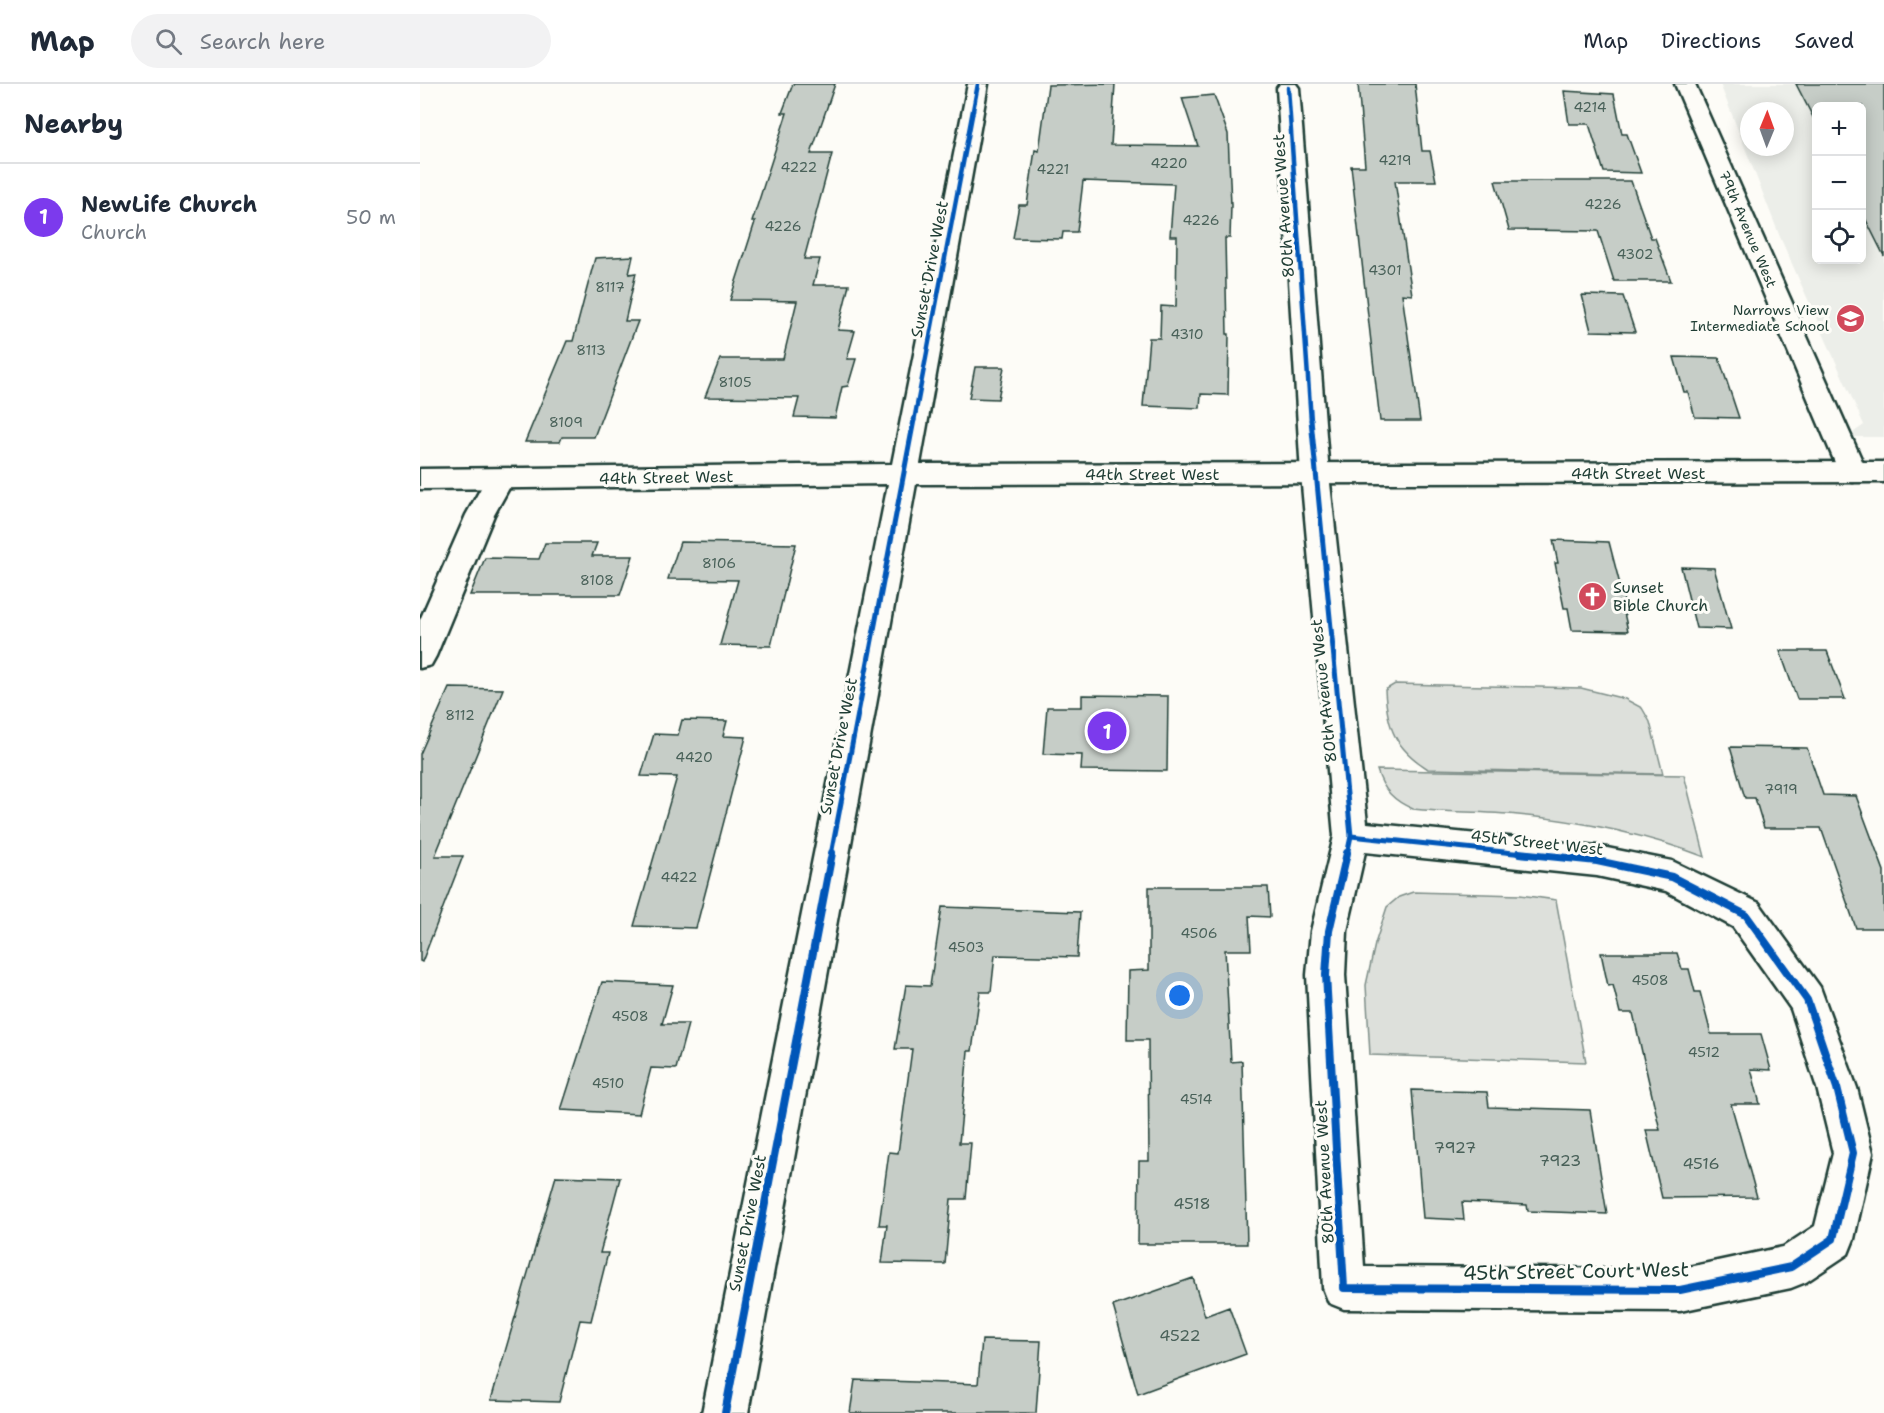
<!DOCTYPE html>
<meta charset="utf-8">
<style>
:root{--surface:#fff;--page:#f2f2f3;--text:#1f2937;--muted:#747a83;--line:#e0e1e3;--accent:#7c3aed}
body{margin:0;font-family:"Shantell Sans",sans-serif;background:var(--page);color:var(--text)}
.controls{position:absolute;right:18px;top:18px;display:grid;overflow:hidden;border-radius:9px;box-shadow:0 3px 15px #0003}
.controls button{width:54px;height:54px;display:grid;place-items:center;padding:0;border:0;border-bottom:2px solid var(--line);background:var(--surface);color:var(--text);font:30px sans-serif}
.compass{position:absolute;left:1320px;top:18px;width:54px;height:54px;border-radius:50%;background:var(--surface);box-shadow:0 3px 15px #0003;rotate:1deg}
.you{position:absolute;left:760px;top:912px;width:21px;height:21px;margin:-15px;border:4px solid #fff;border-radius:50%;background:#1a73e8;box-shadow:0 0 0 9px #1a73e833}
.badge{display:grid;place-items:center;width:39px;height:39px;border-radius:50%;background:var(--accent);color:#fff;font-size:20px;font-weight:700}
.pin{position:absolute;translate:-50% -50%;border:3px solid #fff;box-shadow:0 2px 6px #0006}
.list{margin:0;padding:0;list-style:none}
h2{display:flex;justify-content:space-between;align-items:center;height:78px;margin:0;padding:0 24px;font-size:26px}
h2 small{font-size:20px;font-weight:400;color:var(--muted)}
.list li{display:grid;grid-template-columns:39px 1fr auto;gap:18px;align-items:center;box-sizing:border-box;height:108px;padding:0 24px;border-top:2px solid var(--line)}
.list b{display:block;font-size:22px;white-space:nowrap}
.list p{margin:0;font-size:20px;white-space:nowrap;color:var(--muted)}
.list em{font-size:20px;font-style:normal;color:var(--muted)}
.icon{flex:none;width:33px;height:33px;fill:none;stroke:currentColor;stroke-width:2;stroke-linecap:round;stroke-linejoin:round}
.map{position:relative;flex:none;width:1464px;height:1329px;overflow:hidden}
header{display:flex;align-items:center;gap:36px;box-sizing:border-box;height:84px;padding:0 30px;background:var(--surface);border-bottom:2px solid var(--line)}
header strong{font-size:28px}
nav{display:flex;gap:33px;margin-inline-start:auto;font-size:21px}
.search{width:420px;height:54px;background:var(--page);display:flex;align-items:center;gap:15px;box-sizing:border-box;padding:0 21px;border-radius:33px;color:var(--muted);font-size:22px}
main{display:flex}
aside{flex:1;background:var(--surface)}
.map>svg:first-child{display:block}
.built{fill:#eceee9;fill-rule:evenodd}
.green{fill:#dde0db;stroke:#7e8e88;stroke-width:1.5}
.building{fill:#c6cdc7;stroke:#1f3d34;stroke-width:1.5}
.lines{fill:none;stroke-linecap:round;stroke-linejoin:round}
.street-casing{stroke:#1f3d34;stroke-width:5}
.secondary-casing{stroke:#1f3d34;stroke-width:5}
.street{fill:#fdfcf7;fill-rule:evenodd}
.secondary{fill:#fdfcf7;fill-rule:evenodd}
.cycleway-far2-casing{stroke:#fdfcf7;stroke-width:8}
.cycleway-far1-casing{stroke:#fdfcf7;stroke-width:9}
.cycleway-casing{stroke:#fdfcf7;stroke-width:11}
.cycleway-far2{stroke:#0057b8;stroke-width:4.5}
.cycleway-far1{stroke:#0057b8;stroke-width:5}
.cycleway{stroke:#0057b8;stroke-width:8}
.labels{text-anchor:middle;stroke-width:6;stroke-linejoin:round;paint-order:stroke}
.number-label{font-size:14px;fill:#496159}
.far-street-label{font-size:14px;fill:#1f3d34;stroke:#fdfcf7}
.far-poi-label{font-size:14px;fill:#1f3d34;stroke:#fdfcf7;text-anchor:end}
.street-label{font-size:16px;fill:#1f3d34;stroke:#fdfcf7}
.poi-label{font-size:16px;fill:#1f3d34;stroke:#fdfcf7;text-anchor:start}
.near-number-label{font-size:16px;fill:#496159}
.near-street-label{font-size:20px;fill:#1f3d34;stroke:#fdfcf7}
</style>
<header>
<strong>Map</strong>
<div class="search"><svg class="icon" aria-label="search" viewBox="0 0 24 24"><circle cx="10" cy="10" r="6"/><path d="M15 15l6 6"/></svg>Search here</div>
<nav><a>Map</a><a>Directions</a><a>Saved</a></nav>
</header>
<main>
<aside>
<h2>Nearby<small></small></h2>
<ul class="list">
<li><span class="badge">1</span><div><b>NewLife Church</b><p>Church</p></div><em>50 m</em></li>
</ul>
</aside>
<div class="map">
<svg width="1464" height="1329" viewBox="0 0 1464 1329">
<rect width="100%" height="100%" fill="#fdfcf7"/>
<filter id="ink" filterUnits="userSpaceOnUse"><feTurbulence type="fractalNoise" baseFrequency=".0167" numOctaves="2"/><feDisplacementMap in="SourceGraphic" scale="12" xChannelSelector="R" yChannelSelector="G"/><feConvolveMatrix kernelMatrix="1 2 1 2 8 2 1 2 1" color-interpolation-filters="sRGB"/></filter>
<g filter="url(#ink)">
<path class="built" d="M1300,0H1464V353H1434V348L1444,341L1360,153ZM1396,22H1442V176H1396ZM1329,27H1365V63H1329Z"/>
<path class="green" d="M975,600L1161,604L1205,615L1222,624L1230,638L1243,690L1008,685C975,664 967,644 965,606Z
M957,686L1264,691L1285,773C1225,750 1162,737 1098,731C1063,727 1028,729 993,725C974,717 963,706 957,686Z
M993,808L1100,811L1136,816L1166,978L950,971L946,901L955,860L967,823L979,813Z"/>
<path class="building" d="M373,0H415L391,70H412L384,175H400L393,201H429L418,246L435,247L427,275H436L428,302L422,303L415,334L374,333L379,314L285,313L300,275H363L377,217L310,216L335,138H332L367,29H362Z
M695,0L691,61L778,62L762,14L794,11L808,50L811,121L810,154H805L807,250H809L808,311L781,310L780,324L723,322L729,254H740L741,222L756,223L757,152H750L754,100L663,97L657,148H643L642,155L593,154L599,121H607L615,66L619,67L628,1Z
M938,0H995L1002,67H1010L1016,97H975L992,211L982,210L1000,337H960L931,82H945Z
M1376,0H1464V172L1442,128V22H1396V39Z
M1144,7L1194,10L1202,50H1207L1221,89L1184,88L1169,40H1149Z
M1075,97H1211L1231,154H1235L1251,197H1194L1178,147L1089,146Z
M213,172L209,190L216,189L205,237H218L174,353H142L140,358H105L147,257H153L175,174Z
M1162,211L1203,212L1215,248L1171,247Z
M1254,273L1299,274L1319,334L1275,333L1268,308H1264Z
M555,283H584L578,315L549,314Z
M1133,456L1189,458L1206,524H1203L1208,547L1152,546L1148,524H1144L1135,479H1138Z
M260,458L376,460L351,562L300,561L318,496L248,495Z
M125,459H177L172,472H213L200,511H50L65,474L119,475Z
M1261,483L1294,484L1311,545L1276,544Z
M1360,567H1407L1425,615H1377Z
M29,604L83,605L15,772H43L2,878L0,877V670Z
M662,611L748,612L747,687L661,686L662,671L623,670L627,623H662Z
M262,636L307,637L303,652L326,653L276,844L214,842L257,693L221,692L234,650L258,651Z
M1310,663L1387,664L1403,711L1436,712L1464,787V844H1436L1401,744H1344L1335,714H1325Z
M729,803H848L850,833L829,832L831,866H805L811,978L822,977L827,1160H718L719,1077H729L728,956H707L708,887L729,886Z
M522,823L660,828L657,873L575,871L571,908H560L552,967H548L539,1059H551L546,1115H531L525,1180L462,1179L467,1141H459L469,1068L478,1069L492,965H475L486,901L510,902Z
M1181,869H1257L1262,885H1269L1275,908H1280L1291,950H1341L1351,986L1331,985L1340,1020H1311L1337,1113L1242,1114L1226,1046H1240L1213,929H1200L1193,901L1188,902Z
M182,898L253,901L242,940H268L256,985L231,984L219,1030L141,1026Z
M992,1006L1067,1008L1069,1023L1170,1026L1187,1130L1108,1127L1107,1121L1042,1118L1044,1136L1003,1134Z
M136,1092L200,1094L180,1169H188L171,1237L160,1236L139,1318L71,1316Z
M773,1194L785,1232L809,1223L826,1270L718,1310L693,1222Z
M562,1256L621,1257L616,1329H430L435,1296L558,1300Z"/>
<g class="lines">
<defs>
<path id="street" d="M860,0H876L879,4L909,390L947,739L1177,762L1252,777L1339,819L1400,903L1437,1004L1453,1069L1434,1155L1428,1170L1386,1198L1371,1204L1260,1227L924,1225L909,1219L903,1204L887,891L891,847L914,752L881,390L857,4ZM945,768L1177,792L1246,807L1313,843L1371,925L1397,1004L1413,1069L1395,1142L1363,1163L1260,1185L944,1183L925,891L927,847Z
M1255,0H1275L1447,388L1443,395L1433,398L1423,395L1419,388Z
M80,385L90,388L94,395L74,431L16,572L11,581L0,584V536L46,431L70,388Z"/>
<path id="secondary" d="M548,0H568L500,380L1464,378V398L496,400L328,1329H282L468,400L0,405V385L472,380Z"/>
</defs>
<use href="#street" class="street-casing"/>
<use href="#secondary" class="secondary-casing"/>
<use href="#street" class="street"/>
<use href="#secondary" class="secondary"/>
<defs>
<path id="cycleway-far2" d="M868,4L891,337
M494,337L558,0"/>
<path id="cycleway-far1" d="M891,336L931,752
M931,752L1114,771
M411,771L494,336
M927,771L931,752"/>
<path id="cycleway" d="M927,769L909,847L906,891L924,1204L1260,1206L1371,1183L1413,1155L1433,1069L1417,1004L1387,916L1326,831L1252,793L1177,777L1099,769
M305,1329L412,769"/>
</defs>
<use href="#cycleway-far2" class="cycleway-far2-casing"/>
<use href="#cycleway-far1" class="cycleway-far1-casing"/>
<use href="#cycleway" class="cycleway-casing"/>
<use href="#cycleway-far2" class="cycleway-far2"/>
<use href="#cycleway-far1" class="cycleway-far1"/>
<use href="#cycleway" class="cycleway"/>
</g>
</g>
<defs>
<symbol id="school-disc" viewBox="-11 -11 22 22"><circle r="9.5" fill="#d1495b" stroke="#fdfcf7"/><path d="M0-5L7-2L0 1L-7-2ZM-4 1L0 2.5L4 1V4Q0 6-4 4Z" fill="#fff"/></symbol>
<symbol id="church-disc" viewBox="-11 -11 22 22"><circle r="9.5" fill="#d1495b" stroke="#fdfcf7"/><path d="M-1.2-6h2.4v3.5h3.3v2.4h-3.3V6h-2.4V-.1h-3.3v-2.4h3.3Z" fill="#fff"/></symbol>
</defs>
<g fill-rule="evenodd">
<use href="#school-disc" x="1414" y="218" width="33" height="33"/>
<use href="#church-disc" x="1156" y="496" width="33" height="33"/>
</g>
<g class="labels">
<g class="number-label">
<text x="1170" y="28">4214</text>
<text x="975" y="81">4219</text>
<text x="749" y="84">4220</text>
<text x="379" y="88">4222</text>
<text x="633" y="90">4221</text>
<text x="1183" y="125">4226</text>
<text x="781" y="141">4226</text>
<text x="363" y="147">4226</text>
<text x="1215" y="175">4302</text>
<text x="965" y="191">4301</text>
<text x="190" y="208">8117</text>
<text x="767" y="255">4310</text>
<text x="171" y="271">8113</text>
<text x="315" y="303">8105</text>
<text x="146" y="343">8109</text>
<text x="299" y="484">8106</text>
<text x="177" y="501">8108</text>
<text x="40" y="636">8112</text>
<text x="274" y="678">4420</text>
<text x="1361" y="710">7919</text>
<text x="259" y="798">4422</text>
<text x="779" y="854">4506</text>
<text x="546" y="868">4503</text>
<text x="1230" y="901">4508</text>
<text x="210" y="937">4508</text>
<text x="1284" y="973">4512</text>
<text x="188" y="1004">4510</text>
<text x="776" y="1020">4514</text>
</g>
<g class="far-street-label">
<text transform="translate(1328 145) rotate(67)" y="5">79th Avenue West</text>
</g>
<g class="far-poi-label">
<text x="1409" y="231">Narrows View<tspan x="1409" dy="16">Intermediate School</tspan></text>
</g>
<g class="street-label">
<text transform="translate(863 122) rotate(-94)" y="6">80th Avenue West</text>
<text transform="translate(509 185) rotate(-79)" y="6">Sunset Drive West</text>
<text x="1218" y="395">44th Street West</text>
<text x="732" y="396">44th Street West</text>
<text transform="translate(246 393) rotate(-1)" y="6">44th Street West</text>
<text transform="translate(903 607) rotate(-96)" y="6">80th Avenue West</text>
<text transform="translate(418 662) rotate(-79)" y="6">Sunset Drive West</text>
<text transform="translate(1117 758) rotate(6)" y="6">45th Street West</text>
<text transform="translate(904 1088) rotate(-93)" y="6">80th Avenue West</text>
<text transform="translate(327 1139) rotate(-79)" y="6">Sunset Drive West</text>
</g>
<g class="poi-label">
<text x="1193" y="509">Sunset<tspan x="1193" dy="18">Bible Church</tspan></text>
</g>
<g class="near-number-label">
<text x="1035" y="1069">7927</text>
<text x="1140" y="1082">7923</text>
<text x="1281" y="1085">4516</text>
<text x="772" y="1125">4518</text>
<text x="760" y="1257">4522</text>
</g>
<g class="near-street-label">
<text transform="translate(1156 1187) rotate(-1)" y="7">45th Street Court West</text>
</g>
</g>
</svg>
<div class="controls">
<button>+</button>
<button>−</button>
<button><svg class="icon" aria-label="locate" viewBox="0 0 24 24"><circle cx="12" cy="12" r="6"/><path d="M12 2v4M12 18v4M2 12h4M18 12h4"/></svg></button>
</div>
<svg class="compass" viewBox="-18 -18 36 36"><path d="M0-13l5 13h-10z" fill="#e53935"/><path d="M0 13l5-13h-10z" fill="#747a83"/></svg>
<div class="you"></div>
<div class="pin badge" style="left:687px;top:647px">1</div>
</div>
</main>
